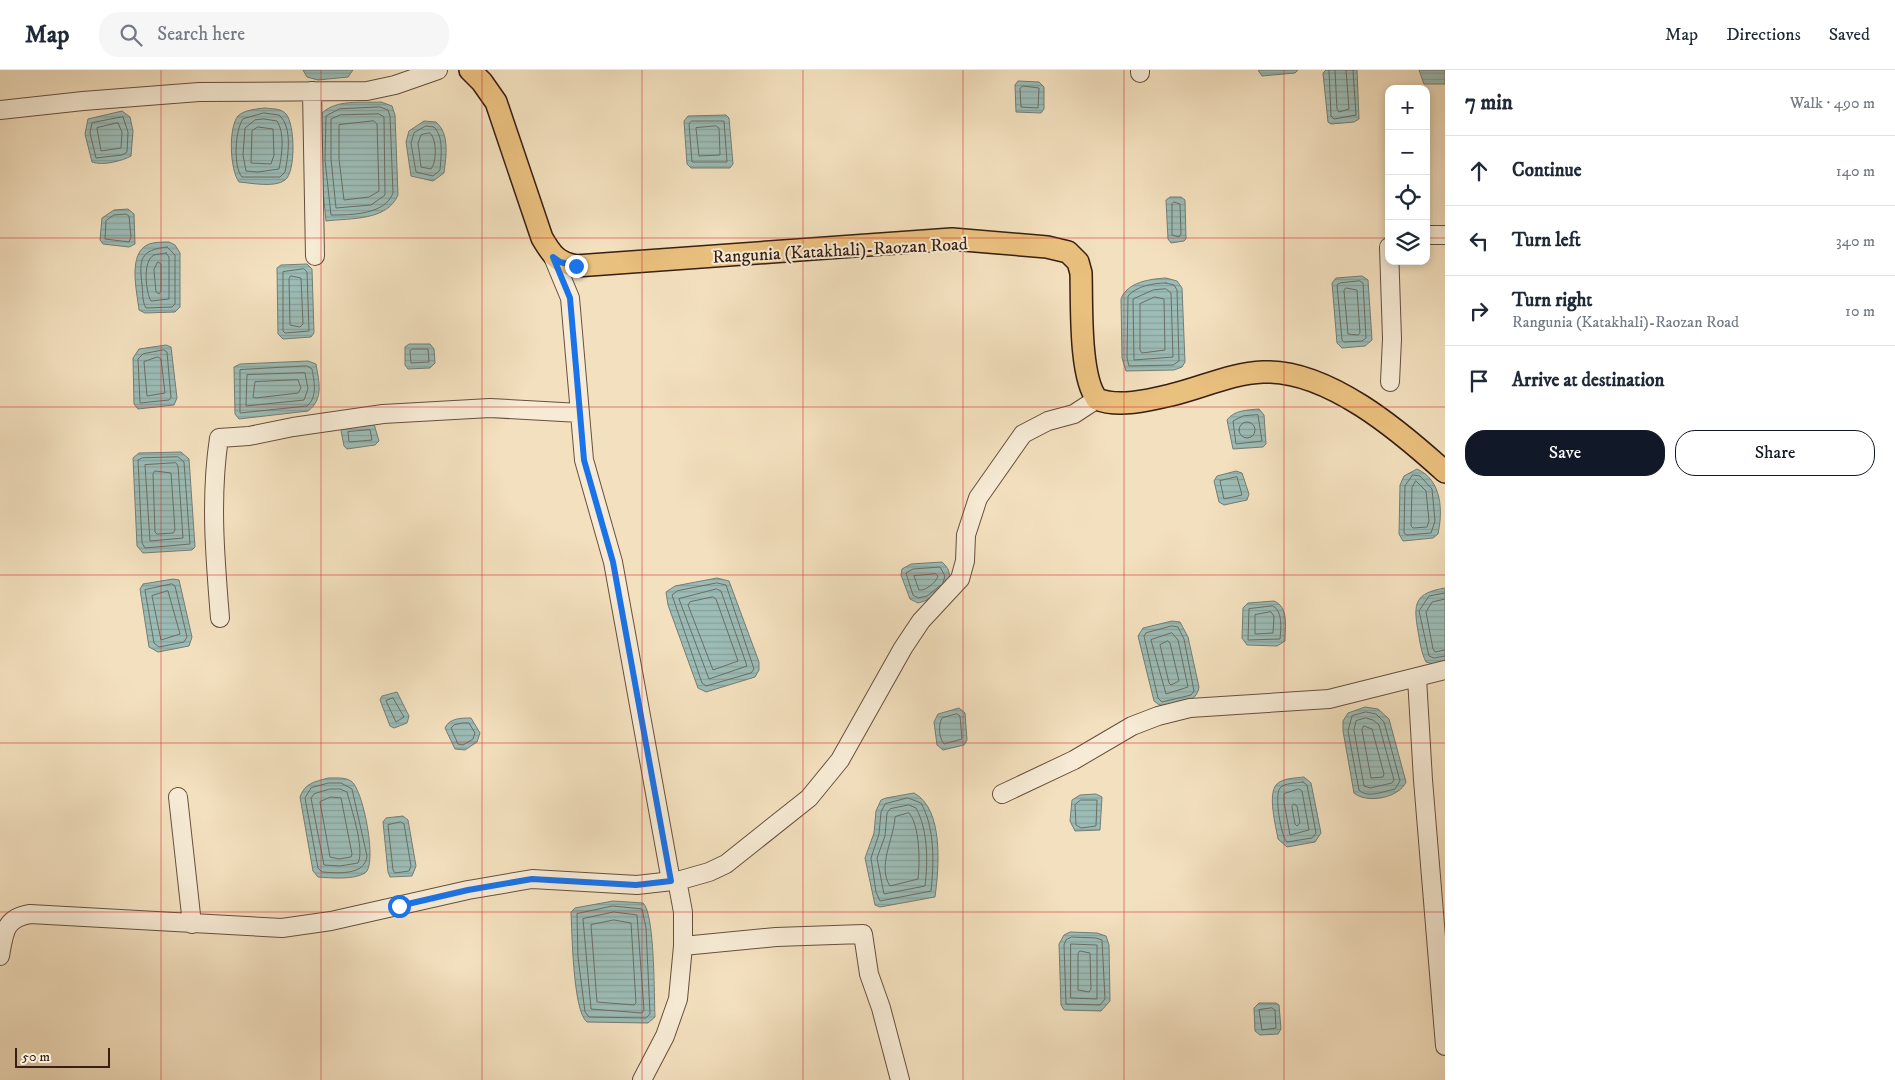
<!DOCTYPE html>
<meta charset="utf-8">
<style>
:root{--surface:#fff;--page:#f6f6f7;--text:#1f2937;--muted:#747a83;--line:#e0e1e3;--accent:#111827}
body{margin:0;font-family:"IM FELL DW Pica",serif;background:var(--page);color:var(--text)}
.controls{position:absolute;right:15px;top:15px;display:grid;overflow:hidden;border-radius:10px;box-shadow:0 2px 8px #0003}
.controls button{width:45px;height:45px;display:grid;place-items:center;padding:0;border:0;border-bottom:1px solid var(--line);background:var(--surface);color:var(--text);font:25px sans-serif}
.scale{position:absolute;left:15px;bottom:12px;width:95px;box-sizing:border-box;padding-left:5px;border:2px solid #371f13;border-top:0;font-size:14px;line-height:18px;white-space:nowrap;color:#371f13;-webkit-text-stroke:4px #f7ebd5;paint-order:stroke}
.stop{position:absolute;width:15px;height:15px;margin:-11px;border:4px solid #1a73e8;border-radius:50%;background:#fff}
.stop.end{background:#1a73e8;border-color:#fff;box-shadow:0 1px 5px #0008}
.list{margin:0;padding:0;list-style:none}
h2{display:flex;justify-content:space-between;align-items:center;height:65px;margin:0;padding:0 20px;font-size:21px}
h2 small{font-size:16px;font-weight:400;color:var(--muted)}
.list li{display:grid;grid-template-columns:32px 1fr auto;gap:15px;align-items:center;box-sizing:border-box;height:70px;padding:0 20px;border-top:1px solid var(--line)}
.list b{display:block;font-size:19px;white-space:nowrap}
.list p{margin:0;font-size:16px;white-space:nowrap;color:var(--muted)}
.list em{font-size:16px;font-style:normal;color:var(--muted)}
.actions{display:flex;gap:10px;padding:15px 20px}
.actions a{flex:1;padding:11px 0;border:1px solid var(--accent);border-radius:20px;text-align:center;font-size:18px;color:var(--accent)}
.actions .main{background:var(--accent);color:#fff}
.icon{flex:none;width:28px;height:28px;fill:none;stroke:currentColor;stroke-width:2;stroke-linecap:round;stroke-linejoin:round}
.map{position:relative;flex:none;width:1445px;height:1010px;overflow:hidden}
header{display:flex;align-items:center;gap:30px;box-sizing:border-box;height:70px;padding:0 25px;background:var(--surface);border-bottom:1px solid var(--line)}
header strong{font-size:24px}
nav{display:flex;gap:28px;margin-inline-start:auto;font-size:18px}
.search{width:350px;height:45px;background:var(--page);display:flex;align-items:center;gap:12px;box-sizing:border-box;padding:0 18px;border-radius:20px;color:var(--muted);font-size:19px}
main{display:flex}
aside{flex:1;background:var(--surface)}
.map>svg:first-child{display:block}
.water{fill:url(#water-rules);stroke:#747d75}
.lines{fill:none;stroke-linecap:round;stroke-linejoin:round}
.shore{stroke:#6a6e64;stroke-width:1}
.minor-casing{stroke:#664f3e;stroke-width:20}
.major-casing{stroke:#371f13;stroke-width:24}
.minor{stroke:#f7ebd5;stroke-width:18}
.major{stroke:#eac07f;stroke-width:21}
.route{stroke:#1a73e8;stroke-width:6}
.grid{fill:none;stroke:#d62828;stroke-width:1;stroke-opacity:0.55}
.labels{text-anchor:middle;stroke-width:4;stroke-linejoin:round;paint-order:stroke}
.street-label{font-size:18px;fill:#371f13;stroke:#f7ebd5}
</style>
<header>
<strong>Map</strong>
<div class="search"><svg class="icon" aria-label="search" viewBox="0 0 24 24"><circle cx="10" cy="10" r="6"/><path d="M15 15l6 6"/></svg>Search here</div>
<nav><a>Map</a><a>Directions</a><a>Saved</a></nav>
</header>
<main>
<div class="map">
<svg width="1445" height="1010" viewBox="0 0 1445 1010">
<defs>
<pattern id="water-rules" width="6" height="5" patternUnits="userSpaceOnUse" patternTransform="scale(1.25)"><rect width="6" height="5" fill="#9cbcb6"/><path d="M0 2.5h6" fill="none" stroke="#87a19c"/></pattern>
</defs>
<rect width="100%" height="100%" fill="#f3e0be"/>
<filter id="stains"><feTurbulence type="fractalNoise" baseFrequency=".004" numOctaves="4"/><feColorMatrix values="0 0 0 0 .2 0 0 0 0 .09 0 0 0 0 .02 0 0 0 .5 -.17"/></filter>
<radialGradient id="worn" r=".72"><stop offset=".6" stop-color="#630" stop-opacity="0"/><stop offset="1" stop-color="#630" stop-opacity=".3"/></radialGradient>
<path class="water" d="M303,0H353L348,7L318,10L307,7Z
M1258,0H1298L1295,3L1262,6Z
M1326,0H1357L1359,49L1354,52L1331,54L1328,52L1323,3Z
M1419,0H1445V14H1424Z
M1018,11L1039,12L1044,17V39L1041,43L1016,42L1015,15Z
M381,32L392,36L395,45L398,125C387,151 351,148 326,151L320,90L322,43C337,29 361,33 381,32Z
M265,38C272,39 281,38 286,44C295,54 296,102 285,110C275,118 251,113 239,112C230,100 228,58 238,46C244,40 256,39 265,38Z
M122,41L130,47L133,61L131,86C122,91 103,96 92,92L85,64L88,49Z
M726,45L729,48L733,94L730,98H691L687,94L684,51L688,46Z
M424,51L436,52C450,64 446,86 444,103L433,111L411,106L406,72L409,61Z
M1170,127H1181L1185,130L1186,169L1184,171L1171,173L1168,169L1166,130Z
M128,139L134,144L135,174L129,177L103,174L100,170L102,148L114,140Z
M169,172L175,175L180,183V237L175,242L145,243L139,240C137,221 127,183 149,174C155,172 163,172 169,172Z
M307,194L312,199L314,263L311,267L283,269L278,264L277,198L281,195Z
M1362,206L1368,210L1372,270L1365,276L1342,278L1337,273L1332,213L1336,208Z
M1166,208L1177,211L1182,218L1185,292L1182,297L1174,300L1126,301L1122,288L1121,229C1127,212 1150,209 1166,208Z
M409,274H430L434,279L435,293L430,298L408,299L405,295V277Z
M166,275L171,277L177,328L174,335L138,339L134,334L133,288L139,279Z
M308,291L316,294C319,312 324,329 308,341L239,349L235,344L234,297L240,294Z
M1259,339L1264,345L1266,374L1263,377L1233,379L1227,350C1234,340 1248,340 1259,339Z
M374,354L379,371L375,375L347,379L344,376L341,361L344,357Z
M181,382L189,389L195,477L192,480L143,483L137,476L133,388L139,383Z
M1417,399C1442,410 1443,441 1438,464L1433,468L1403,471L1399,464L1400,415L1404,406Z
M1236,401L1242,403L1249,424L1247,430L1224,435L1219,432L1214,411L1217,406Z
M942,492C963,510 935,529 918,533L910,529L901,505L902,499L911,494Z
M717,508L729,511L759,592V600L755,607L706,622L698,618L668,535L666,522L675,516Z
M173,509L179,510L192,567L189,576L158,582L149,577L140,519L143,514Z
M1445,518V591L1434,594L1426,592C1421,582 1420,572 1418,561C1413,533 1415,523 1445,518Z
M1274,531C1289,537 1285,557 1285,571L1277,576L1247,575L1242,568L1243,538L1248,533Z
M1172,551L1180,552L1188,567L1199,617C1197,634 1176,634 1162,637L1154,631L1138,566L1143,558Z
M397,622L409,646L407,653L394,658L390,656L380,630L382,626Z
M1365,637L1378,639L1389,649L1406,712C1399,728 1367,734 1354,723L1343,661V651L1348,643Z
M959,638L965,643L967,670L964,675L943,680L937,675L934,652L938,644Z
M471,648L480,663L477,672L465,680L455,679L445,658C449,648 462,648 471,648Z
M1304,707L1311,713L1321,763L1315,772L1287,777L1278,769C1276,757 1267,723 1277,714C1283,708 1296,708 1304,707Z
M328,708C335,708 345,707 351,711C363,718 378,795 365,803C353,810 332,808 318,807L313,801L300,727C305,713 314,712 328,708Z
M914,723C944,739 939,798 935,827L880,837L875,835L865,788L874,763L876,741L881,730L886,728Z
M1096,724L1102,727L1100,760L1075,761L1070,751L1072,730L1080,725Z
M403,746L408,750L416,796L412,806L390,807L388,802L383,752L386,748Z
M613,831L643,833C655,843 654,928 655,947L648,953L587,952C573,942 572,862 571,842L575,838Z
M1070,862L1097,863L1106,866L1109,875L1110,931L1101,941L1064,940L1061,935L1059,874L1064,865Z
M1259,933H1276L1279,935L1281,959L1278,964L1260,965L1255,961L1254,938Z"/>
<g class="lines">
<path class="shore" d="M1329,0L1331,46L1334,49L1356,45L1353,0
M1335,0L1337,39L1339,42L1349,39L1346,0
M1023,16L1039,18L1038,38L1021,37L1020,19Z
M380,37L388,40L390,46L393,123C385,145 350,145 331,145L325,90L326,46L339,39Z
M264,43L279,45C293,57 288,87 285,102L280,107H242C233,97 235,59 243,49Z
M379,44L384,47L385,125L371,135L336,138L331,89V49L340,45Z
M123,47L128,62L127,82L122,85L96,88L90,63L92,53Z
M264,49L277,51C285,63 282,85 279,99L258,102L246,101L243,85L245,58L255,50Z
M374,51L377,54L379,121L369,127L344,130L339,89V55Z
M692,51H724L727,92H692L689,54Z
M118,53L122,62L121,78L101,81L97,58Z
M426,56L434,57C444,67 441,87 440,100L433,106L416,102L411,73L414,63Z
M716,56L719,58L720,85L699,86L696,58Z
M258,57L273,59L274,85L271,94L251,93L252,61Z
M430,63C437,69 437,92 431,99L421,97L418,73L421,65Z
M1174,132L1180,134L1181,164L1179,167L1172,165V134Z
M114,145L126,144L129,146L131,167L129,172L105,169L106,151Z
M167,177L175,185V234L172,237L146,238C142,232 143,222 142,215C139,189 140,180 167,177Z
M166,183L169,187V229L151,231C146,223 142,191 154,185C157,184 162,184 166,183Z
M158,192L161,194V221L159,224L156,222L154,200Z
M304,199L307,202L309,261L285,263L283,261V202Z
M291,206L301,208L303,254L300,257L290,255L289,209Z
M1360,211L1363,213L1366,268L1362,271L1344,272L1342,270L1337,215L1340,213Z
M1166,213L1174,215L1177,220L1179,291L1173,295L1129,296L1127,288L1128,226C1137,216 1153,213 1166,213Z
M1346,218L1357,220L1360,263L1358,265L1348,264L1344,221Z
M1166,219L1171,223L1173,287L1134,290L1133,229L1153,220Z
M1155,227L1164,229L1165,280L1142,283L1140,280V234Z
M413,279H428L429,292L411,293L410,281Z
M164,280L167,282L171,328L169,330L140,333L138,289L143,284Z
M158,287L161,289L165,323L147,326L144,292Z
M307,296L312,299C314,311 318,327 307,336L240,343V300Z
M305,303L308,319L304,330L246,336L247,305Z
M298,310L301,318L298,323L256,328L253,327L255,312Z
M1258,345L1262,371L1236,374L1233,351L1243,346Z
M1239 360a8 8 0 1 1 16 0a8 8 0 1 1-16 0Z
M370,360L372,370L349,372L348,362Z
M178,387L184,392L190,474L145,478L142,473L138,390L142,388Z
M176,393L178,396L183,468L150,471L145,395Z
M155,401L171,403L175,460L173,463L157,464L155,462L153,404Z
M1413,405L1420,406L1432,419L1435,451L1431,463L1407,465L1404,463L1405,416Z
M1237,407L1242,425L1224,429L1220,411Z
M1416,411L1426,421L1429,451L1427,457L1413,458L1411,456L1412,418Z
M936,504L938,506C936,513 925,521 919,520L914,506Z
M717,513L726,515L754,599L751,603L706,616L702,613L672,525L677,521Z
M172,514L175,516L187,567L184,572L159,577L154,573L145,520Z
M941,515L927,526L918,528L913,525L906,503L913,499L940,497L945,506L943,513
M717,519L721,521L747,596L709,609L679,529Z
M168,521L180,564L161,570L152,526Z
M1445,523L1429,526L1419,541L1429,586L1434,588L1445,586
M713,527L716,529L738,591L713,600L688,535L690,532Z
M1445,529L1432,532L1426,542L1433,579L1435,582L1445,580
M1273,536C1283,541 1281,559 1280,569L1248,570L1249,539Z
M1271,542L1274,546L1273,563L1255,564V545Z
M1172,556L1178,557L1184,569L1194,621L1191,625L1162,632L1158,628L1144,566L1146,563Z
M1172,563L1178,570L1188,617L1166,624L1151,570Z
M1168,571L1170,573L1179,611L1171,615L1169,613L1160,575Z
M393,628L404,647L396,652L386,631Z
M1366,642L1376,644L1384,652L1400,711L1395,719C1384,721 1368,729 1359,720L1348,661L1352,646Z
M957,644L960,646L962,669L944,674C939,668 938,655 942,648Z
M1366,648L1373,650L1379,655L1394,710L1392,713L1370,718L1364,716L1354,660L1356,651Z
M463,653H469L475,663L473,669L463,675L458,674L451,658L454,655Z
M1364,656L1372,659L1384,704L1383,707L1371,708L1362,660Z
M1303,712L1307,715L1316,763L1312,768L1287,772C1281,767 1274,725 1280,718C1284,713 1297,713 1303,712Z
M329,713H341L352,719L367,786C365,806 337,803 322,802L318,798L305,728L311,718Z
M330,719H340L347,722C351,738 365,779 358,793L340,796L324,795L311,728L314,724Z
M1299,719L1302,721L1309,760L1290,765L1284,732V724Z
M331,727L341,728L352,784L351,787L339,789L330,787L320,732Z
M908,728L921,733C935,758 934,793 931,821L880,831L876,822L871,788L879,764L881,742L885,734Z
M1081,730H1097L1096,756L1081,758L1076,755L1075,735Z
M1294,734L1297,736L1300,753L1297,756L1295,754L1292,737Z
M909,735L916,738C928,760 928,791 925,816L884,824L877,788L885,766L887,743L890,739Z
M909,743C920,755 920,793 918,809L890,816C877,796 894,769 895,747Z
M401,752L404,754L411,796L409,801L395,803L393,800L388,755Z
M613,836L642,839L646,858L650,944L646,948L589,947L585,942L578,887L577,844Z
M614,842L637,845L644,940L642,943L591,939L583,849Z
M614,850L631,853L636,933L634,935L597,932L591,855Z
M1072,867L1096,868L1102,870L1105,929L1100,935L1066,934L1064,875L1066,870Z
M1071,874L1097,875V929L1071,928Z
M1080,881L1090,883L1091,919L1089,922L1078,920V884Z
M1272,938L1275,940L1276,958L1262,960L1259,940Z"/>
<defs>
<path id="minor" d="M1140,0V3
M312,21L315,186
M0,40L83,31L199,22L367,21L395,15L438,0
M1426,165H1445
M1389,177L1392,269L1390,312
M553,187L570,228L584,390L613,492L671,811
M220,548C215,487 210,428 219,368L249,366L293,357L383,344L490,338L580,343
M1417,608L1423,710L1445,976
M1002,724L1074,690L1132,656L1158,646L1190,638L1329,629L1445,600
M178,727L192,854
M677,810L683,842V876L776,867L863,864L869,904L881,938L900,1010
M0,886C4,864 4,848 30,844L282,858L331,851L468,820L532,809L637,815L681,810L709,802L726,794L809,728L840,690L903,578L921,551L960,509L965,491L966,465L978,428L1023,364L1048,351L1074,344L1097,329
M642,1010L665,966L678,929L683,876"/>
<path id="major" d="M470,0L482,12L496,32L542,168C552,185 557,192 576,196L952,169L1047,177L1068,182L1078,192L1081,203C1082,232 1079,307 1097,329C1118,338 1150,330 1171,325C1201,318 1232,303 1263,302C1327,299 1400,361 1445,402"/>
</defs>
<use href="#minor" class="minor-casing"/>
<use href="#major" class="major-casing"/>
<use href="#minor" class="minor"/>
<use href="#major" class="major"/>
</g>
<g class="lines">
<path class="route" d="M399,836L468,820L532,809L636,815L671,811L613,492L584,390L570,228L553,187L560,192L576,196"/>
</g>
<path class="grid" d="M161,0V1010M321,0V1010M482,0V1010M642,0V1010M803,0V1010M963,0V1010M1124,0V1010M1284,0V1010M0,168H1389M1426,168H1445M0,337H1445M0,505H1445M0,673H1445M0,842H1445"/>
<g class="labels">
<g class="street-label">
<text transform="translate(840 180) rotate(-3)" y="6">Rangunia (Katakhali)-Raozan Road</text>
</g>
</g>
<rect width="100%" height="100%" filter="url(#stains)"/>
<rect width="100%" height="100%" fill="url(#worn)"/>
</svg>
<div class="controls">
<button>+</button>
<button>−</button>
<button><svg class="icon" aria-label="locate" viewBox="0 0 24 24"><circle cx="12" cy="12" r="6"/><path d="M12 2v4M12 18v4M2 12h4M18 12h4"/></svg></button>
<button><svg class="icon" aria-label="layers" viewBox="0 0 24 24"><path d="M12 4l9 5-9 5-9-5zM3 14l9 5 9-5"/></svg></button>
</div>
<div class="scale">50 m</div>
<div class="stop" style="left:399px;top:836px"></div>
<div class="stop end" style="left:576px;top:196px"></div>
</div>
<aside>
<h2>7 min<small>Walk · 490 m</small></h2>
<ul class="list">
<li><svg class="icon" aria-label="ahead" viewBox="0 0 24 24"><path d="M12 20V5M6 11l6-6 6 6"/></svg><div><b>Continue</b></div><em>140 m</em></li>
<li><svg class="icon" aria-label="left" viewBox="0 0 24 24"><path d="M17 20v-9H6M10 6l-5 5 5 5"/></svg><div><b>Turn left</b></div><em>340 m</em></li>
<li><svg class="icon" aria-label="right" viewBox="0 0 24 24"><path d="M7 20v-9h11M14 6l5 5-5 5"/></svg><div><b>Turn right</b><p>Rangunia (Katakhali)-Raozan Road</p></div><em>10 m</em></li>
<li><svg class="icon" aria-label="arrive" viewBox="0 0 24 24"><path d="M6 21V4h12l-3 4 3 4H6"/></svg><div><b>Arrive at destination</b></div></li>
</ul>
<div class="actions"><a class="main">Save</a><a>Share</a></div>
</aside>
</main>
